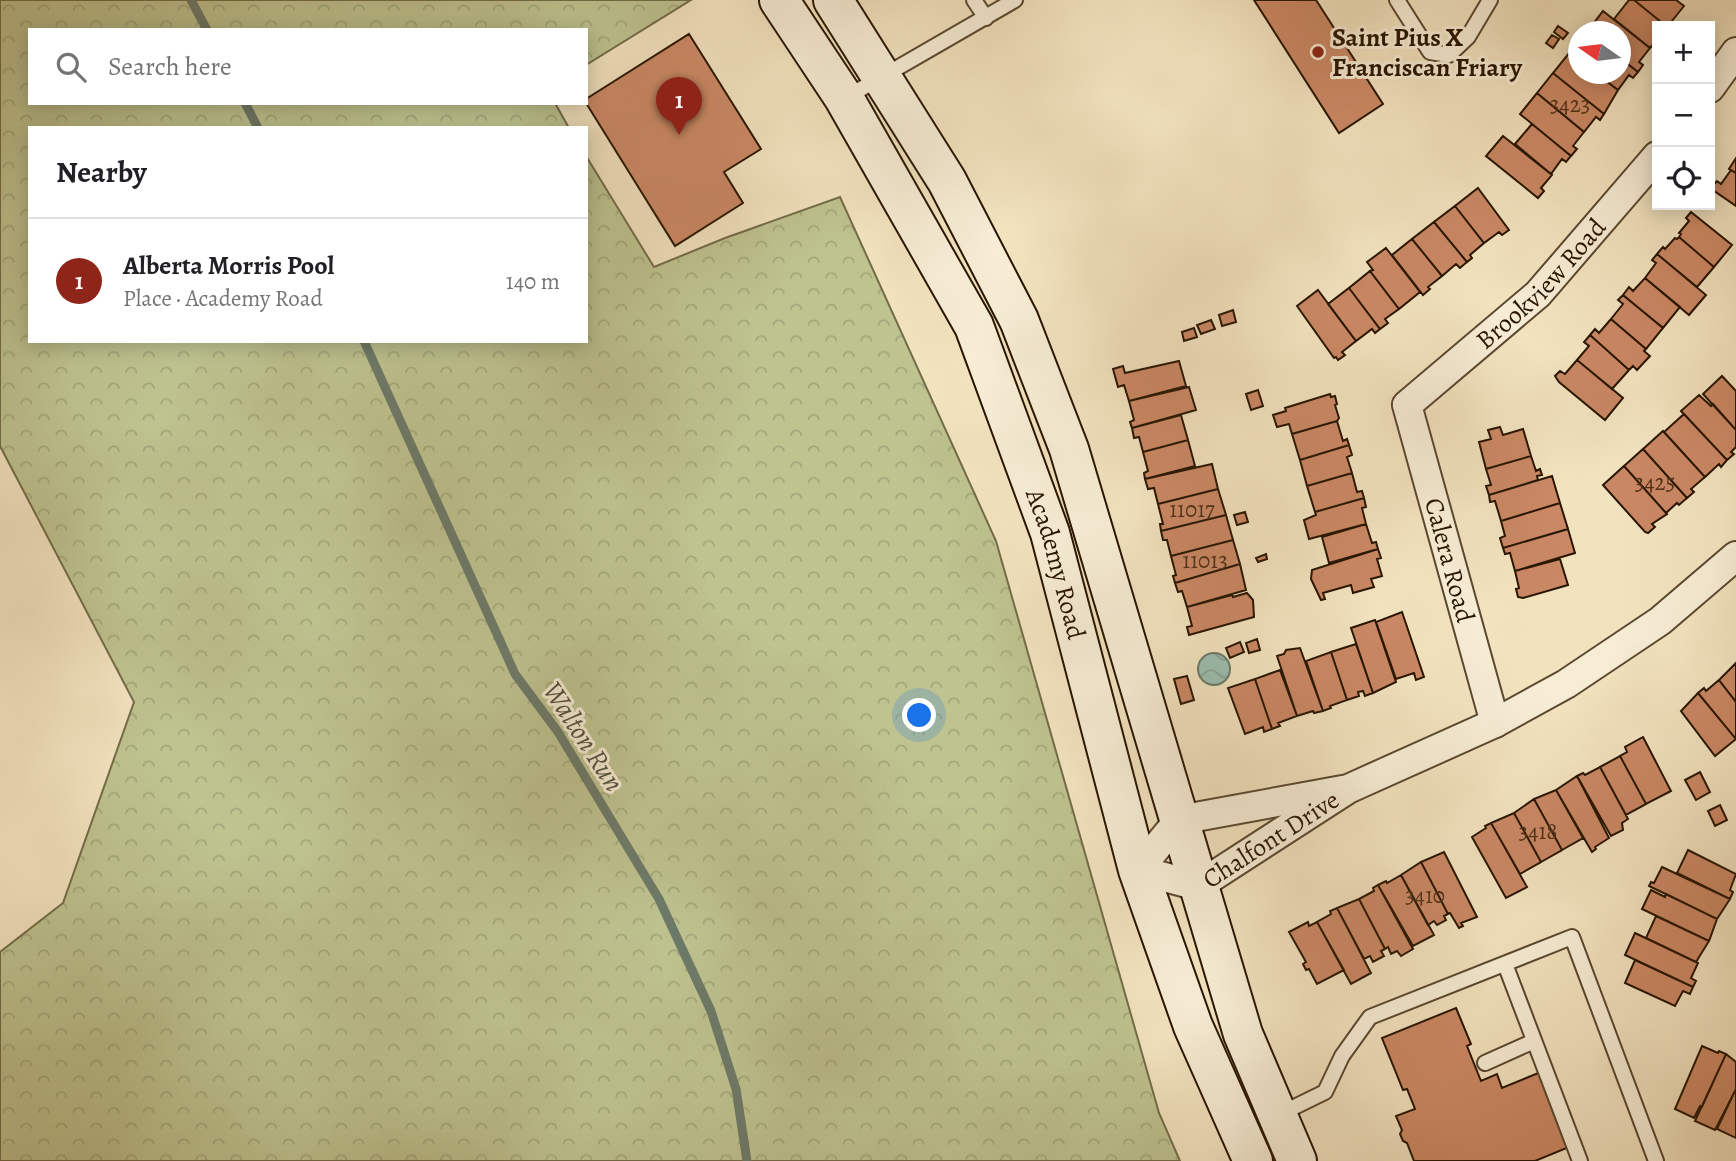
<!DOCTYPE html>
<meta charset="utf-8">
<style>
:root{--surface:#fff;--page:#f2f2f2;--text:#202124;--muted:#757577;--line:#e0e0e0;--accent:#8f2418}
body{margin:0;font-family:Alegreya,serif;background:var(--page);color:var(--text)}
.controls{position:absolute;right:21px;top:21px;display:grid;overflow:hidden;border-radius:0px;box-shadow:0 4px 18px #0003}
.controls button{width:63px;height:63px;display:grid;place-items:center;padding:0;border:0;border-bottom:2px solid var(--line);background:var(--surface);color:var(--text);font:35px sans-serif}
.compass{position:absolute;left:1568px;top:21px;width:63px;height:63px;border-radius:50%;background:var(--surface);box-shadow:0 4px 18px #0003;rotate:284deg}
.you{position:absolute;left:920px;top:716px;width:24px;height:24px;margin:-18px;border:5px solid #fff;border-radius:50%;background:#1a73e8;box-shadow:0 0 0 10px #1a73e833}
.badge{display:grid;place-items:center;width:46px;height:46px;border-radius:50%;background:var(--accent);color:#fff;font-size:23px;font-weight:700}
.pin{position:absolute;translate:-50% -58px;filter:drop-shadow(0 2px 4px #0008)}
.pin::after{content:'';position:absolute;top:37px;width:24px;height:21px;background:inherit;clip-path:polygon(0 0,100% 0,50% 100%)}
.list{margin:0;padding:0;list-style:none}
h2{display:flex;justify-content:space-between;align-items:center;height:91px;margin:0;padding:0 28px;font-size:30px}
h2 small{font-size:23px;font-weight:400;color:var(--muted)}
.list li{display:grid;grid-template-columns:46px 1fr auto;gap:21px;align-items:center;box-sizing:border-box;height:126px;padding:0 28px;border-top:2px solid var(--line)}
.list b{display:block;font-size:26px;white-space:nowrap}
.list p{margin:0;font-size:23px;white-space:nowrap;color:var(--muted)}
.list em{font-size:23px;font-style:normal;color:var(--muted)}
.icon{flex:none;width:38px;height:38px;fill:none;stroke:currentColor;stroke-width:2;stroke-linecap:round;stroke-linejoin:round}
.map{position:relative;flex:none;width:1736px;height:1161px;overflow:hidden}
.search{position:absolute;background:var(--surface);box-shadow:0 4px 18px #0003;left:28px;top:28px;width:560px;height:77px;display:flex;align-items:center;gap:18px;box-sizing:border-box;padding:0 24px;border-radius:0px;color:var(--muted);font-size:26px}
.panel{position:absolute;background:var(--surface);box-shadow:0 4px 18px #0003;left:28px;top:126px;width:560px;height:217px;border-radius:0px}
.map>svg:first-child{display:block}
.forest{fill:url(#forest-crowns);stroke:#736c48;stroke-width:2}
.water{fill:url(#water-waves);stroke:#6d7a69;stroke-width:2}
.lines{fill:none;stroke-linecap:round;stroke-linejoin:round}
.stream{stroke:#6d7a69;stroke-width:9}
.building{fill:#ca8864;stroke:#281501;stroke-width:2}
.service-casing{stroke:#5a4830;stroke-width:18}
.minor-casing{stroke:#5a4830;stroke-width:32}
.secondary-casing{stroke:#281501;stroke-width:42}
.service{stroke:#f7edd5;stroke-width:14}
.minor{stroke:#f7edd5;stroke-width:28}
.secondary{stroke:#f7edd5;stroke-width:38}
.poi-dot{fill:#8f2418;stroke:#f7edd5;stroke-width:2.5}
.labels{text-anchor:middle;stroke-width:6;stroke-linejoin:round;paint-order:stroke}
.number-label{font-size:23px;fill:#50321a}
.poi-label{font-size:26px;font-weight:bold;fill:#281501;stroke:#f7edd5;text-anchor:start}
.street-label{font-size:26px;fill:#281501;stroke:#f7edd5}
.water-label{font-size:28px;font-style:italic;fill:#50503e;stroke:#f7edd5}
</style>
<div class="map">
<svg width="1736" height="1161" viewBox="0 0 1736 1161">
<defs>
<pattern id="forest-crowns" width="20" height="18" patternUnits="userSpaceOnUse" patternTransform="scale(1.75)"><rect width="20" height="18" fill="#bec390"/><path d="M2 6a3 3 0 1 1 6 0M12 15a3 3 0 1 1 6 0" fill="none" stroke="#a3a77a"/></pattern>
<pattern id="water-waves" width="16" height="10" patternUnits="userSpaceOnUse" patternTransform="scale(1.75)"><rect width="16" height="10" fill="#9bbeaf"/><path d="M0 5q4-4 8 0t8 0" fill="none" stroke="#86a295"/></pattern>
</defs>
<rect width="100%" height="100%" fill="#f2e3bf"/>
<filter id="stains"><feTurbulence type="fractalNoise" baseFrequency=".00286" numOctaves="4"/><feColorMatrix values="0 0 0 0 .2 0 0 0 0 .09 0 0 0 0 .02 0 0 0 .5 -.17"/></filter>
<radialGradient id="worn" r=".72"><stop offset=".6" stop-color="#630" stop-opacity="0"/><stop offset="1" stop-color="#630" stop-opacity=".3"/></radialGradient>
<path class="forest" d="M0,0H691L586,65V30H30V103H555L569,128H30V341H586V156L654,267L725,238L840,197L996,541L1159,1113L1180,1161H0V952L63,903L134,702L0,446Z"/>
<path class="water" d="M1198 669a16 16 0 1 1 32 0a16 16 0 1 1-32 0Z"/>
<g class="lines">
<path class="stream" d="M191,0L207,30
M245,103L258,128
M364,341L515,674L558,732L659,899L711,1011L736,1089L747,1161"/>
</g>
<path class="building" d="M1254,0H1316L1383,104L1339,133Z
M1629,0H1634L1666,26H1657V40L1650,48L1614,19Z
M1634,0H1676L1684,6L1672,21L1676,24L1674,26H1666Z
M1603,11L1650,48L1639,62L1643,65L1638,72L1620,58V32H1587Z
M1558,26L1568,33L1563,39L1554,32Z
M689,34L761,149L724,172L743,203L675,246L586,103V99Z
M1552,35L1559,39L1553,48L1546,43Z
M1570,52L1578,59V74H1597L1618,90L1604,114L1553,73Z
M1620,58L1638,72L1633,78L1629,75L1618,90L1597,74H1620Z
M1553,73L1604,114L1600,120L1596,117L1584,132L1537,93Z
M1537,93L1584,132L1573,146L1577,149L1571,156L1520,114Z
M1532,124L1571,156L1566,162L1562,159L1551,174L1515,144Z
M1503,136L1552,175L1541,188L1544,191L1538,198L1486,156Z
M1736,158V173L1729,169Z
M1731,170L1736,173V206L1710,188L1717,181L1721,184Z
M1478,188L1509,230L1502,235L1499,232L1484,243L1455,206Z
M1455,206L1484,243L1470,255L1472,258L1467,262L1434,222Z
M1691,212L1732,245L1714,267L1679,237L1681,234L1679,233L1689,221L1686,218Z
M1434,222L1467,262L1460,268L1456,264L1442,276L1412,239Z
M1679,237L1714,267L1697,287L1657,254L1663,247L1665,249L1675,238L1677,239Z
M1412,239L1442,276L1428,287L1430,289L1423,295L1392,255Z
M1386,248L1420,292L1399,309L1370,271L1373,270L1367,262Z
M1657,254L1706,295L1689,315L1645,278L1656,263L1652,260Z
M1370,271L1399,309L1385,319L1388,323L1380,329L1349,288Z
M1645,278L1680,307L1663,328L1623,295L1629,287L1633,291Z
M1349,288L1380,329L1375,333L1372,329L1356,341L1328,304Z
M1318,290L1356,341L1342,352L1345,355L1338,360L1336,357L1334,358L1297,306Z
M1623,295L1663,328L1646,349L1611,319L1623,304L1618,300Z
M1233,310L1236,322L1222,326L1219,315Z
M1611,319L1646,349L1644,351L1650,356L1637,370L1633,366L1629,370L1590,335L1595,329L1599,333Z
M1211,320L1215,329L1201,334L1197,325Z
M1194,328L1197,337L1184,341L1182,332Z
M1590,335L1629,370L1612,389L1577,360L1589,346L1584,342Z
M1577,360L1623,398L1605,420L1559,382L1555,376L1560,371L1565,374Z
M1179,361L1186,386L1129,401L1124,385L1118,387L1113,369L1123,366L1125,373Z
M1722,376L1736,391V430L1703,394Z
M1189,387L1196,410L1132,428L1130,422L1134,420L1129,401Z
M1258,390L1263,406L1251,410L1246,394Z
M1330,394L1331,397L1335,396L1337,404L1335,405L1339,418L1337,421L1292,434L1289,424L1277,427L1273,415L1286,411L1285,408Z
M1699,395L1711,406L1713,404L1736,430V447L1731,452L1734,454L1727,460L1681,411Z
M1684,414L1727,460L1721,467L1719,464L1705,477L1664,432Z
M1181,415L1188,440L1143,452L1139,437L1134,438L1132,428Z
M1337,421L1343,441L1347,439L1349,445L1300,460L1292,434Z
M1500,427L1503,435L1523,429L1531,456L1486,469L1479,442L1491,439L1488,430Z
M1663,431L1705,477L1691,489L1694,492L1687,498L1643,449Z
M1188,440L1195,466L1145,479L1144,473L1148,471L1143,452Z
M1349,445L1352,455L1347,457L1352,473L1307,486L1300,460Z
M1643,449L1687,498L1679,505L1677,503L1666,513L1624,466Z
M1531,456L1536,471L1540,469L1542,475L1537,476L1538,480L1489,495L1486,486L1491,485L1486,469Z
M1212,464L1218,489L1158,504L1154,488L1148,489L1145,479Z
M1624,466L1667,514L1652,524L1655,527L1648,533L1645,532L1603,485Z
M1352,473L1357,492L1362,491L1364,498L1315,512L1307,486Z
M1552,476L1560,503L1501,521L1495,501L1490,502L1489,495Z
M1218,489L1226,515L1161,531L1160,524H1163L1158,504Z
M1364,498L1366,507L1362,508L1366,524L1309,539L1304,520L1316,515L1315,512Z
M1560,503L1568,529L1503,548L1500,538L1505,536L1501,521Z
M1245,512L1248,522L1237,525L1234,515Z
M1226,515L1233,540L1171,556L1167,540H1163L1161,531Z
M1366,524L1372,543L1376,542L1378,549L1329,563L1322,537Z
M1568,529L1575,553L1515,571L1510,553L1505,554L1503,548Z
M1233,540L1240,564L1175,583L1173,576L1176,575L1171,556Z
M1378,549L1381,558L1377,559L1382,576L1371,579L1374,587L1353,593L1351,585L1323,593L1325,599L1321,600L1311,579L1312,570Z
M1266,554L1267,559L1258,562L1256,558Z
M1560,559L1568,585L1523,598L1518,597L1516,589L1519,588L1515,571Z
M1240,564L1246,590L1187,607L1182,591L1178,592L1175,583Z
M1247,593L1253,600L1254,617L1189,635L1187,627L1192,626L1187,607L1232,595L1233,597Z
M1402,612L1424,677L1416,680L1414,673L1396,679L1376,622Z
M1375,620L1396,682L1373,693L1351,628Z
M1257,639L1260,650L1249,653L1246,643Z
M1240,642L1244,652L1230,658L1226,648Z
M1356,644L1373,693L1365,696L1363,691L1358,692L1359,696L1347,700L1331,652Z
M1300,648L1323,711L1314,713L1313,711L1297,716L1277,656L1284,654L1286,650Z
M1331,652L1347,700L1330,706L1331,708L1323,711L1306,661Z
M1736,663V702L1719,680Z
M1280,670L1297,716L1278,723L1280,726L1272,729L1255,679Z
M1187,676L1194,700L1181,704L1174,679Z
M1255,679L1272,729L1264,732L1263,727L1245,734L1228,688Z
M1719,680L1736,702V739L1698,693L1704,688L1706,691Z
M1698,693L1736,739L1715,756L1681,711Z
M1643,737L1671,791L1646,804L1620,756L1627,752L1625,747Z
M1620,756L1646,804L1626,815L1600,767Z
M1600,767L1628,819L1622,823L1623,830L1611,836L1577,776L1583,773L1585,775Z
M1700,772L1710,792L1696,800L1685,780Z
M1577,776L1609,838L1595,847L1596,849L1592,852L1556,790Z
M1556,790L1583,838L1562,850L1534,799Z
M1534,799L1562,850L1541,862L1514,813Z
M1720,805L1727,820L1715,826L1708,811Z
M1514,813L1541,862L1520,874L1491,823Z
M1491,823L1527,887L1506,898L1472,837L1486,828L1485,826Z
M1688,850L1736,874L1730,890L1733,892L1730,899L1677,873Z
M1444,852L1477,917L1461,923L1463,926L1459,928L1450,913L1448,914L1421,862Z
M1421,862L1448,914L1444,916L1446,920L1437,925L1434,921L1428,925L1401,875Z
M1662,867L1730,899L1717,919L1649,886L1651,882L1654,883Z
M1401,875L1434,935L1413,946L1378,885L1386,881L1387,883Z
M1378,885L1413,949L1401,956L1397,951L1391,954L1388,947L1385,949L1359,899L1374,891L1373,888Z
M1651,890L1665,897L1666,894L1717,919L1709,941L1642,909Z
M1359,899L1385,949L1381,951L1384,956L1373,962L1370,956L1364,959L1337,908Z
M1337,908L1371,973L1351,984L1317,922L1331,914L1330,911Z
M1656,916L1709,941L1696,962L1646,938Z
M1308,922L1309,926L1317,922L1344,970L1317,984L1309,969L1306,970L1303,964L1306,962L1289,932Z
M1635,933L1698,963L1691,978L1696,981L1693,987L1625,955Z
M1635,960L1693,987L1690,994L1683,991L1675,1006L1625,983Z
M1456,1008L1471,1044L1467,1046L1481,1081L1497,1074L1502,1088L1543,1071L1574,1145L1535,1161H1414L1407,1143L1403,1141L1400,1134L1402,1130L1396,1116L1415,1109L1407,1089L1403,1090L1382,1038Z
M1702,1046L1718,1053L1719,1051L1726,1054L1702,1107L1700,1106L1694,1118L1675,1109Z
M1726,1054L1736,1062V1089L1715,1130L1695,1121Z
M1736,1089V1138L1717,1129Z"/>
<g class="lines">
<defs>
<path id="service" d="M974,0L986,18
M1397,0L1430,52L1449,55L1468,37L1490,0
M847,97L1015,0
M1505,964L1580,1161
M1485,1063L1534,1041
M1280,1114L1325,1092L1342,1056L1370,1017L1572,937L1656,1161"/>
<g id="minor">
<path d="M1710,88L1736,52"/>
<path id="s1" d="M1495,723L1407,405L1538,294L1657,156"/>
<path id="s2" d="M1348,789L1179,820L1138,870L1198,886L1348,789L1495,723L1566,684L1660,621L1736,556"/>
</g>
<g id="secondary">
<path id="s3" d="M779,0L844,98L974,326L1050,533L1138,870L1193,1026L1253,1161"/>
<path d="M833,0L947,181L1019,320L1069,449L1243,1034L1297,1161"/>
</g>
</defs>
<use href="#service" class="service-casing"/>
<use href="#minor" class="minor-casing"/>
<use href="#secondary" class="secondary-casing"/>
<use href="#service" class="service"/>
<use href="#minor" class="minor"/>
<use href="#secondary" class="secondary"/>
</g>
<circle class="poi-dot" cx="1318" cy="52" r="7"/>
<g class="labels">
<g class="number-label">
<text x="1570" y="112">3423</text>
<text x="1655" y="490">3425</text>
<text x="1192" y="517">11017</text>
<text x="1205" y="568">11013</text>
<text x="1538" y="839">3418</text>
<text x="1425" y="903">3410</text>
</g>
<g class="poi-label">
<text x="1332" y="46">Saint Pius X<tspan x="1332" dy="30">Franciscan Friary</tspan></text>
</g>
<g class="street-label">
<text dy="9" stroke="none"><textPath href="#s1" startOffset="511">Brookview Road</textPath></text>
<text transform="translate(1450 560) rotate(75)" y="9">Calera Road</text>
<text dy="9" stroke="none"><textPath href="#s3" startOffset="632">Academy Road</textPath></text>
<text dy="9" stroke="none"><textPath href="#s2" startOffset="385">Chalfont Drive</textPath></text>
</g>
<g class="water-label">
<text transform="translate(584 736) rotate(57)" y="10">Walton Run</text>
</g>
</g>
<rect width="100%" height="100%" filter="url(#stains)"/>
<rect width="100%" height="100%" fill="url(#worn)"/>
</svg>
<div class="controls">
<button>+</button>
<button>−</button>
<button><svg class="icon" aria-label="locate" viewBox="0 0 24 24"><circle cx="12" cy="12" r="6"/><path d="M12 2v4M12 18v4M2 12h4M18 12h4"/></svg></button>
</div>
<svg class="compass" viewBox="-18 -18 36 36"><path d="M0-13l5 13h-10z" fill="#e53935"/><path d="M0 13l5-13h-10z" fill="#757577"/></svg>
<div class="you"></div>
<div class="pin badge" style="left:679px;top:135px">1</div>
<div class="search"><svg class="icon" aria-label="search" viewBox="0 0 24 24"><circle cx="10" cy="10" r="6"/><path d="M15 15l6 6"/></svg>Search here</div>
<section class="panel">
<h2>Nearby<small></small></h2>
<ul class="list">
<li><span class="badge">1</span><div><b>Alberta Morris Pool</b><p>Place · Academy Road</p></div><em>140 m</em></li>
</ul>
</section>
</div>
